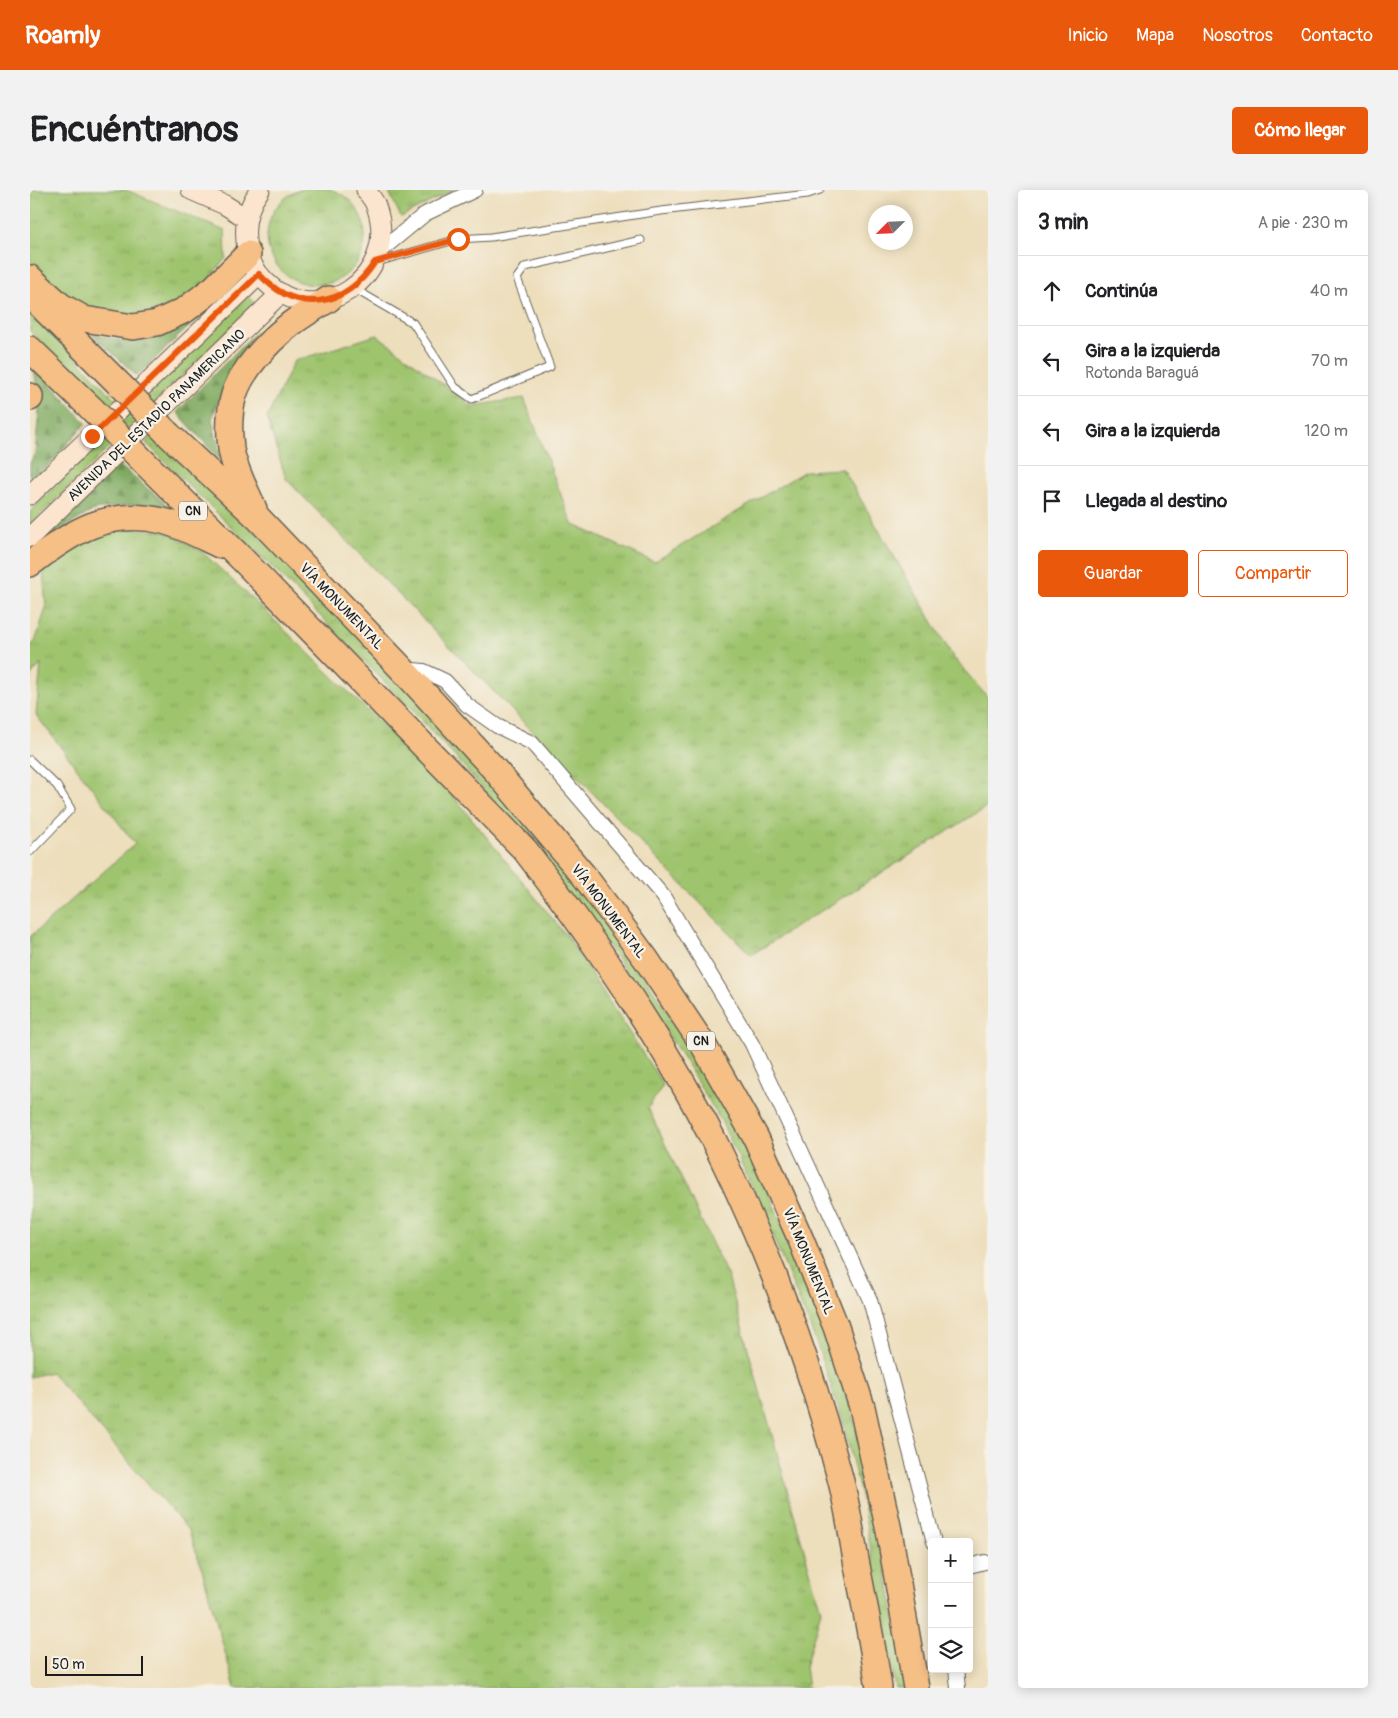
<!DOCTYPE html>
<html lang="es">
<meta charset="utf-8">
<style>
:root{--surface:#fff;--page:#f2f2f2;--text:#202124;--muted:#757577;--line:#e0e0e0;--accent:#ea580c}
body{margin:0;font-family:Pangolin,sans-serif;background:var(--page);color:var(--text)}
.controls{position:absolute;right:15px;bottom:15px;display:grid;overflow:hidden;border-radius:5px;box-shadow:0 2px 12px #0003}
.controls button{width:45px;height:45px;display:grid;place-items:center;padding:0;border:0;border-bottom:1px solid var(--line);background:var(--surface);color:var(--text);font:25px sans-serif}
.compass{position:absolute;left:838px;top:15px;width:45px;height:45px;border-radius:50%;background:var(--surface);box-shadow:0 2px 12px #0003;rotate:246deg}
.scale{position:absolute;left:15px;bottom:12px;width:98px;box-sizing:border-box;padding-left:5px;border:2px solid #1c1c1c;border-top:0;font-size:14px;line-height:18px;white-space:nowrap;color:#1c1c1c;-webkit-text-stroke:4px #f7f3e8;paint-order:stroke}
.stop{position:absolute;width:15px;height:15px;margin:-11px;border:4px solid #ea580c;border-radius:50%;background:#fff}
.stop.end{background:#ea580c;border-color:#fff;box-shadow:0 1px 5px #0008}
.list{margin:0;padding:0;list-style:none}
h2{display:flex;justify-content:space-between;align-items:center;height:65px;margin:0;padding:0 20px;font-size:21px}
h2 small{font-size:16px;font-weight:400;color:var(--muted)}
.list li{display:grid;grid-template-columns:32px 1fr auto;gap:15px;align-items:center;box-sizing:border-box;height:70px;padding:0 20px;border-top:1px solid var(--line)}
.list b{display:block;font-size:19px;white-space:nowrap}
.list p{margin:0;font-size:16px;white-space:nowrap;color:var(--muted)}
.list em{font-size:16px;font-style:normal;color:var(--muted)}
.actions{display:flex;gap:10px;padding:15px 20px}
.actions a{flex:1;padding:11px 0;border:1px solid var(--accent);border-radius:5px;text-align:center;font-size:18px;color:var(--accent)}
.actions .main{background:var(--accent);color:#fff}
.icon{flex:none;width:28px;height:28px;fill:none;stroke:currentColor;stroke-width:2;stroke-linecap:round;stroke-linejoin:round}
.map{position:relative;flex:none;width:958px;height:1498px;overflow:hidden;border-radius:5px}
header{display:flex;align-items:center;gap:30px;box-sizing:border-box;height:70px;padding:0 25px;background:var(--accent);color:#fff}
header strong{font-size:24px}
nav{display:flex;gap:28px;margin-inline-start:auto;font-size:18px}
.intro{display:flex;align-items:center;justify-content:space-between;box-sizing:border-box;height:120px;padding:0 30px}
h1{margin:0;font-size:35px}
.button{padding:12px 22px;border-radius:5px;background:var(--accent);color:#fff;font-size:18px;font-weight:700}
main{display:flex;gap:30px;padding:0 30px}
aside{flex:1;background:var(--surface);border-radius:5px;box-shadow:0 2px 12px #0003}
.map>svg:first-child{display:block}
.grass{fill:url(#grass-tufts);stroke:#5e7045}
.forest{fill:url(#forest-firs);stroke:#4e633e}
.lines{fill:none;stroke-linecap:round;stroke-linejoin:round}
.lane-casing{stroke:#656054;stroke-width:9}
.street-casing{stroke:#656054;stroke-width:16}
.secondary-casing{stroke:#656054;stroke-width:21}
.highway-casing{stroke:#656054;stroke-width:28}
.lane{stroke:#fff;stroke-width:7}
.street{stroke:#fff;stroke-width:14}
.secondary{stroke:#fbe5cf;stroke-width:19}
.highway{stroke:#f5bf86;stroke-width:25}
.highway-bridge-casing{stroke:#656054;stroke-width:28;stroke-linecap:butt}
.highway-bridge{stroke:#f5bf86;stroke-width:25}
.route{stroke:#ea580c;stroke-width:6}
.labels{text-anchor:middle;stroke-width:4.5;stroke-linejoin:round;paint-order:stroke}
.shield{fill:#f7f3e8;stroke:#5e5c59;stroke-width:1}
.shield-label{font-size:12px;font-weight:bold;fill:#1c1c1c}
.street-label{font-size:14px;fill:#1c1c1c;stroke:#f7f3e8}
</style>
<header>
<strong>Roamly</strong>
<nav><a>Inicio</a><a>Mapa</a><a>Nosotros</a><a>Contacto</a></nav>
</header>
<div class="intro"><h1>Encuéntranos</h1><a class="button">Cómo llegar</a></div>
<main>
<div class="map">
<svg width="958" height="1498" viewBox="0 0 958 1498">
<defs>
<pattern id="grass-tufts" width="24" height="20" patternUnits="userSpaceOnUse" patternTransform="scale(1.25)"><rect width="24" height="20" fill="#9fc46e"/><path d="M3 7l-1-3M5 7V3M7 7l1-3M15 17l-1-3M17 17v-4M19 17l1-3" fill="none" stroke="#88a85f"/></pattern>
<pattern id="forest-firs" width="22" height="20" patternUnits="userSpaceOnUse" patternTransform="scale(1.25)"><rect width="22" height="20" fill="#7faa61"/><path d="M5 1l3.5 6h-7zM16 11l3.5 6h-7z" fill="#678a4f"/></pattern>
</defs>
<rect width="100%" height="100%" fill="#f7f3e8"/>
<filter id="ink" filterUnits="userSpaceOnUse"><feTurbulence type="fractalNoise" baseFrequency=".02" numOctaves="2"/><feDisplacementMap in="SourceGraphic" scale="10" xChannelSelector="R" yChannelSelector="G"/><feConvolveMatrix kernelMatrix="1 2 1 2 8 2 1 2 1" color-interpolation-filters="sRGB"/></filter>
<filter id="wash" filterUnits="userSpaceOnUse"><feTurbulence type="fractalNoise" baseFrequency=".0096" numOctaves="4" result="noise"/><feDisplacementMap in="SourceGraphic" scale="20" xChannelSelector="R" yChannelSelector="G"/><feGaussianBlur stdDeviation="1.12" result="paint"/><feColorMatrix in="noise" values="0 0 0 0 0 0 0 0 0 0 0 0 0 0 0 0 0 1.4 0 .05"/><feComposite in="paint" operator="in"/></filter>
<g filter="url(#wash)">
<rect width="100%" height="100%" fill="#eddebc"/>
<path class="grass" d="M237 46a49 49 0 1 1 98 0a49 49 0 1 1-98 0Z
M0,0H96L195,41L196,68L175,94L152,111L120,123L85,125L50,117L0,72Z
M358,0H424L371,27Z
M218,106L225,114L0,335V322Z
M0,120L86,210L79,218L0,141Z
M347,145L442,216L494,208L542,334L624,372L775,281L813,279L923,467L958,508V616L721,765L256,289L237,228L264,171Z
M121,246L189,307L262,378L439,563L595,756L701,922L738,1001L795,1140L822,1221L842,1301L877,1498H865L832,1310L812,1229L785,1149L728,1010L691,931L649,861L585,765L479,629L429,571L380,518L252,387L116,253Z
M93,338L138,342L171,361L232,418L417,598L539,749L633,895L618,918L698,1087L791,1421L775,1477L778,1498H205L171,1376L159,1341L21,1182L0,1187V747L105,654L6,525L11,474L0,487V456L5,452L16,418L13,380L37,357Z"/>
<path class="forest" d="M195,102L107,186L62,144L100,152L137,144Z
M226,142L197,186L182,229L192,272L147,222Z
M4,176L56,233L0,296V273L5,263L9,220Z
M89,275L153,328L108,314L64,320L0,358Z"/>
</g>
<g filter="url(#ink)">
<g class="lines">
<defs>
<path id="lane" d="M347,72L428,49L461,47L631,21L778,4L790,0
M323,98L383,133L425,197L442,209L520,177L487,88L495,77L611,50
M0,570L27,596L41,619L0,662"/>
<path id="street" d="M349,62L395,24L445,0
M372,479L394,481L415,491L437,515L467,536L502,553L633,706L722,854L840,1110L904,1352
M939,1376L955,1372
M926,1479L928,1498"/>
<path id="secondary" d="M161,0L195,15L216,28
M230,0C217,17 213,36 217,58C219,70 226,82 235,91C286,144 372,87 346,16C344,10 339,5 336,0
M0,305L229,85
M0,347L251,103"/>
<path id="highway" d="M0,88L31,116L54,129L103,137L127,133L155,120L184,98L218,64
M8,113L91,196
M0,159L63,220
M0,206V208
M139,245L228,328L372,479L465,580L555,687L616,769L674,856L726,948L771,1050L806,1137L832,1217L859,1341L886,1498
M114,272L213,370L495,660C569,756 639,858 692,967C741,1068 781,1176 809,1284C817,1312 821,1342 826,1370C834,1413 843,1455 849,1498
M224,319C216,300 204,279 201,259C199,242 199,221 204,205C211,181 238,152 257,137C270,126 285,118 299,109
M0,374C41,342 78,318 133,331C150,335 174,348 189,355"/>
</defs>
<use href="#lane" class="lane-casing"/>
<use href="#street" class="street-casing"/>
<use href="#secondary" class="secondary-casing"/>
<use href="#highway" class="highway-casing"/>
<use href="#lane" class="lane"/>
<use href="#street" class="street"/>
<use href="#secondary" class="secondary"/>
<use href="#highway" class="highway"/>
<defs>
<path id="highway-bridge" d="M91,196L139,245
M63,220L114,272"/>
</defs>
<use href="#highway-bridge" class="highway-bridge-casing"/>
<use href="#highway-bridge" class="highway-bridge"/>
</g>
</g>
<g class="lines" filter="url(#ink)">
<path class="route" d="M62,246L229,84C267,125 315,118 345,72L428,49"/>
</g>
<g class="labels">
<g class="shield">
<rect x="149" y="311.5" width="28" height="19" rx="4"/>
<rect x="657" y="841.5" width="28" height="19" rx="4"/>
</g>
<g class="shield-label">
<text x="163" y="325">CN</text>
<text x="671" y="855">CN</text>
</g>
<g class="street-label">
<text transform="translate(126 225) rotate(-44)" y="5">AVENIDA DEL ESTADIO PANAMERICANO</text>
<text transform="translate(312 416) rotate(46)" y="5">VÍA MONUMENTAL</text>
<text transform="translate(579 721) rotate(53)" y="5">VÍA MONUMENTAL</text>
<text transform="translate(779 1071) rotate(68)" y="5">VÍA MONUMENTAL</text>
</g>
</g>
</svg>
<div class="controls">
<button>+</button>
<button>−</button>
<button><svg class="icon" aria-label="layers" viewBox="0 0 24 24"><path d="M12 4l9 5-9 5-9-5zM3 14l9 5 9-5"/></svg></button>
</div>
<svg class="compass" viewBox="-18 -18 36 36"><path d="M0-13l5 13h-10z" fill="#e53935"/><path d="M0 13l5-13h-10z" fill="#757577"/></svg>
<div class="scale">50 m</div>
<div class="stop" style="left:428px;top:49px"></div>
<div class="stop end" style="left:62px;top:246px"></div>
</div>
<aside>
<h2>3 min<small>A pie · 230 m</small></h2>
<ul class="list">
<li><svg class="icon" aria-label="ahead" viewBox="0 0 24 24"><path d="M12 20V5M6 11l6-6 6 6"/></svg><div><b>Continúa</b></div><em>40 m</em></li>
<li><svg class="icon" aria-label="left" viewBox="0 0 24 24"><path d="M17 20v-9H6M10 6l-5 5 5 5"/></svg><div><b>Gira a la izquierda</b><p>Rotonda Baraguá</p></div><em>70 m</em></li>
<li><svg class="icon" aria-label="left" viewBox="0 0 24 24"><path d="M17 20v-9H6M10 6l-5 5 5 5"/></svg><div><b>Gira a la izquierda</b></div><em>120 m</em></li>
<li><svg class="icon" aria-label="arrive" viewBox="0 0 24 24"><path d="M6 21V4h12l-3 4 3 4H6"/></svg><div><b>Llegada al destino</b></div></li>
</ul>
<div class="actions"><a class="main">Guardar</a><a>Compartir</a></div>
</aside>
</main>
